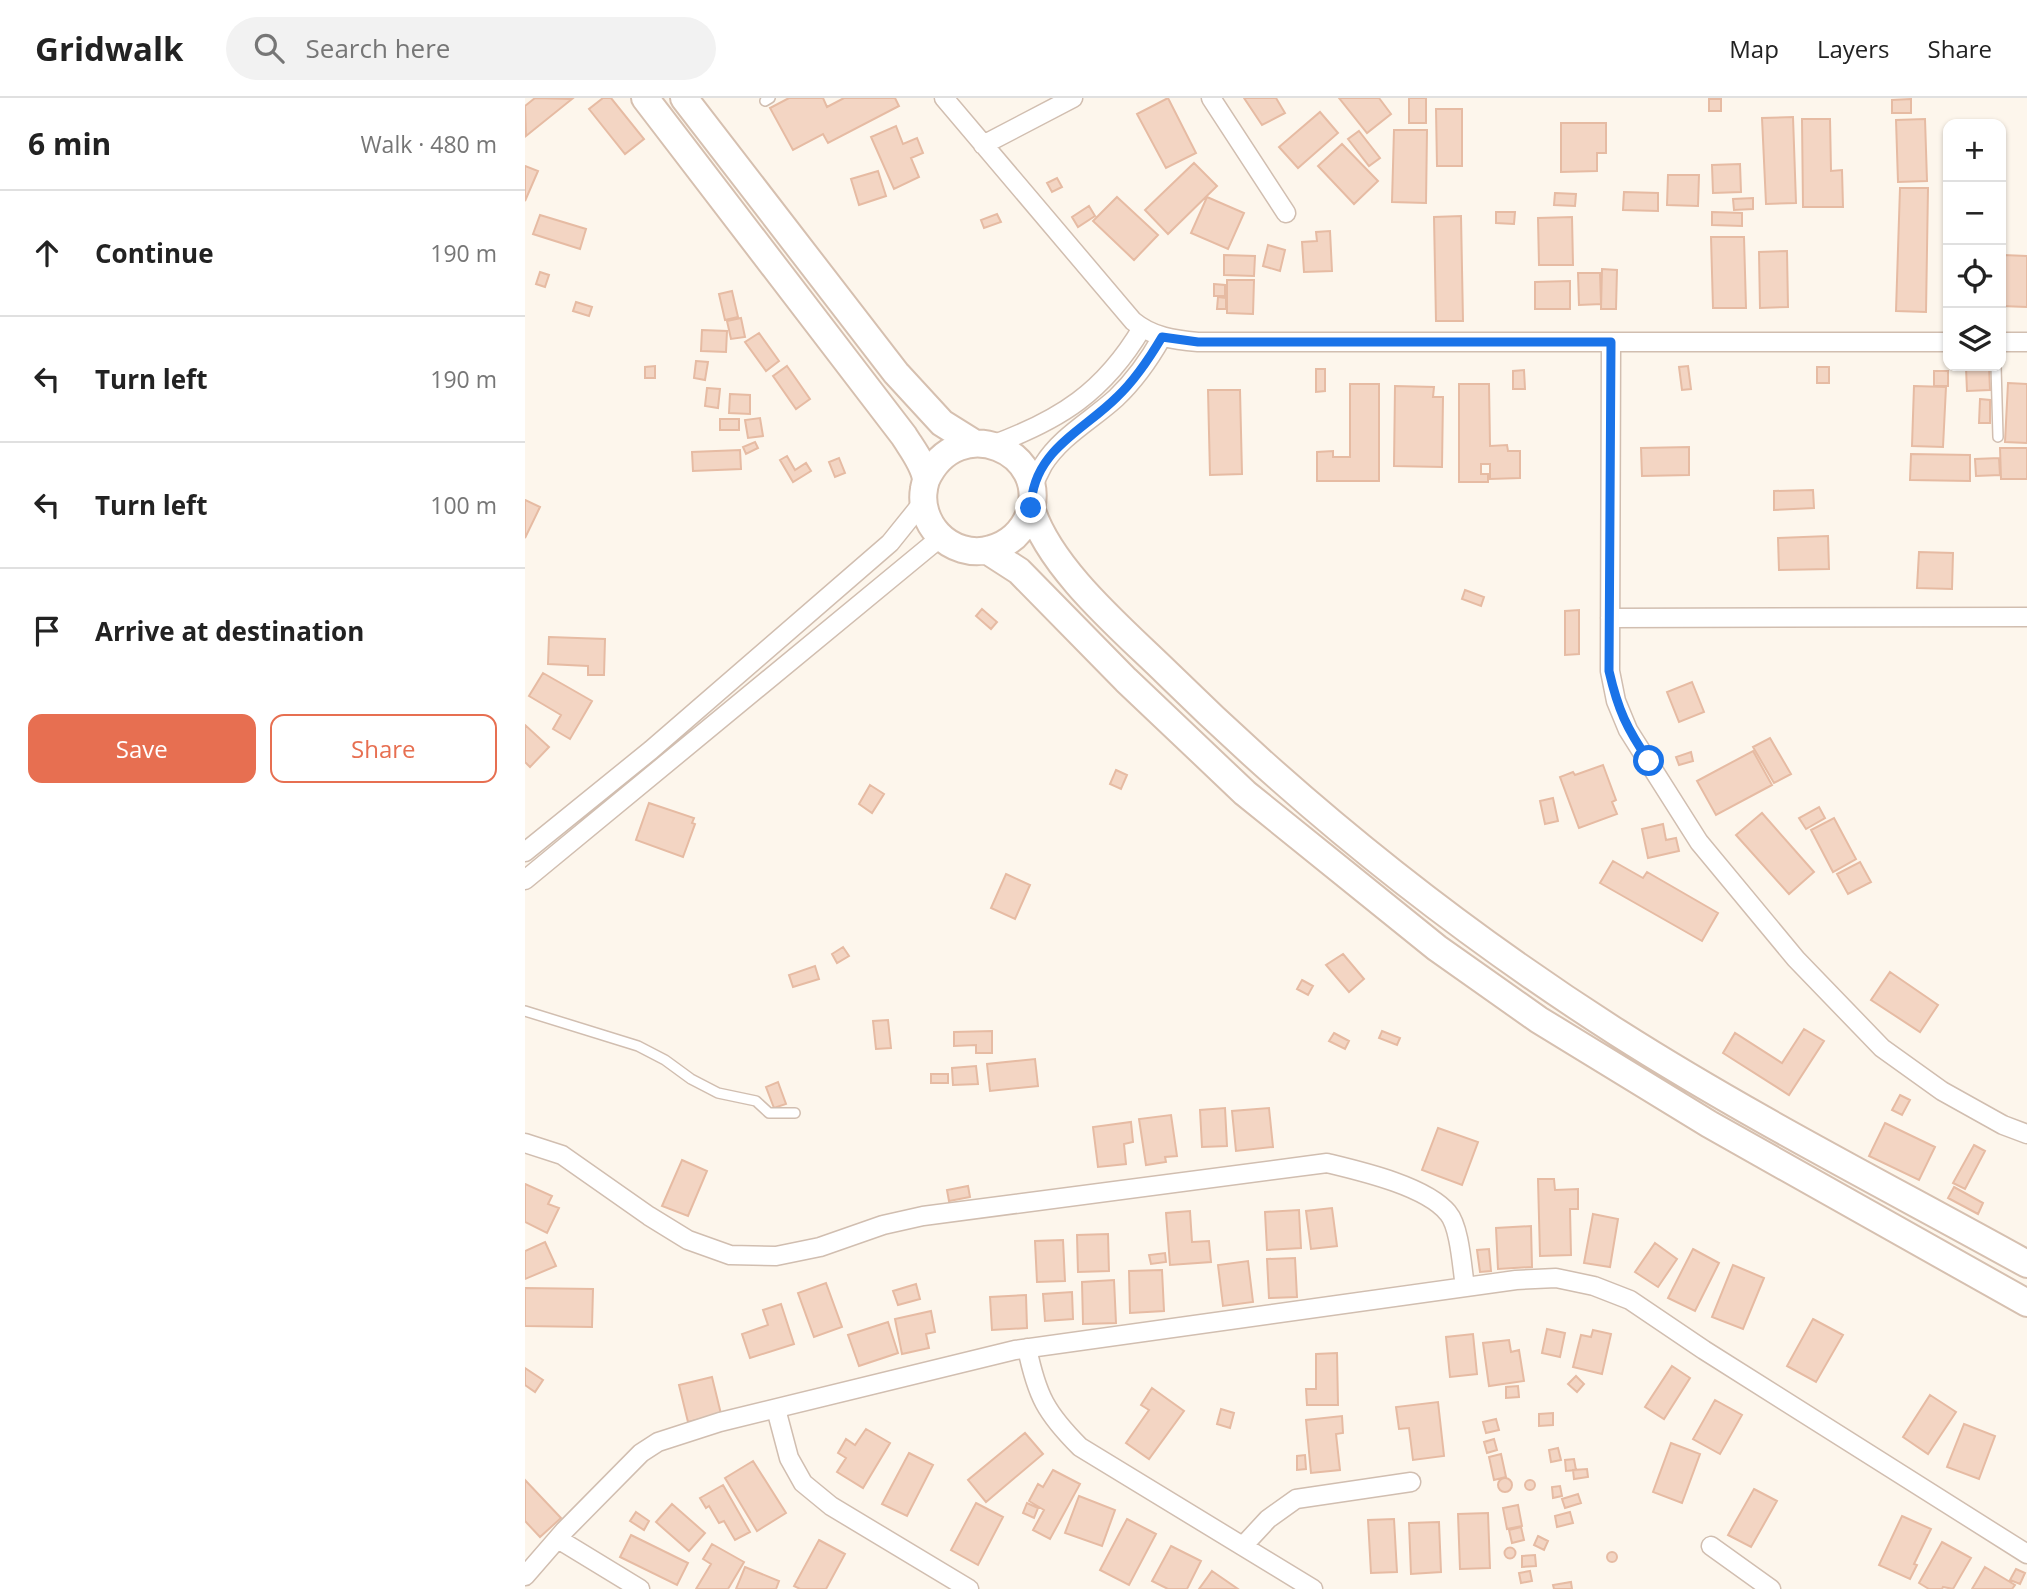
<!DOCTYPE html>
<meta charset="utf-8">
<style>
:root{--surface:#fff;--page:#f2f2f2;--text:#222;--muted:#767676;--line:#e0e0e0;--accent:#e76f51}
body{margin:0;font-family:"Open Sans",sans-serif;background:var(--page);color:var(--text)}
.controls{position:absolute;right:21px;top:21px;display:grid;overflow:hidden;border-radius:14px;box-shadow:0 2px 5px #0004}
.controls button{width:63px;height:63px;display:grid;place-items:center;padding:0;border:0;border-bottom:2px solid var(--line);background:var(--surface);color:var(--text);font:35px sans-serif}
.stop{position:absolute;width:21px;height:21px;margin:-16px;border:5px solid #1a73e8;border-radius:50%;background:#fff}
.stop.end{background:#1a73e8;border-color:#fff;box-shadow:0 2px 7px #0008}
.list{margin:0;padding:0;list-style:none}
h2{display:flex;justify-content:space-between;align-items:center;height:91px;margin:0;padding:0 28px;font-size:30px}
h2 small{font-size:23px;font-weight:400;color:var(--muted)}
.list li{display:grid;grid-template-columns:46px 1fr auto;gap:21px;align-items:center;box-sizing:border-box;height:126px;padding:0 28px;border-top:2px solid var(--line)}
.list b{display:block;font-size:26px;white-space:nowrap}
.list em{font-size:23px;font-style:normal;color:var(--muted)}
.actions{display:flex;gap:14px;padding:21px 28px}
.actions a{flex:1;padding:16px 0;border:2px solid var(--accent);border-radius:14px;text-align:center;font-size:24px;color:var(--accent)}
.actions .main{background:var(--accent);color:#fff}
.icon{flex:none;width:38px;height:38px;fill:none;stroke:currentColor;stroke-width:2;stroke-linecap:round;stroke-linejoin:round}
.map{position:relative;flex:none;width:1502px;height:1491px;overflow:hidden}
header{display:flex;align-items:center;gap:42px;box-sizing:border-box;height:98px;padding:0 35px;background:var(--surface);border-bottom:2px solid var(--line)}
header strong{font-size:33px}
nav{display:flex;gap:38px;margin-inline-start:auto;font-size:24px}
.search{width:490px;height:63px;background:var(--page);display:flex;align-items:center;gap:18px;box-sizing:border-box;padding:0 24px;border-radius:38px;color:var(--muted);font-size:26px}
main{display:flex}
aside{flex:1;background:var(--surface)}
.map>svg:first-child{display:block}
.building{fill:#f3d5c3;stroke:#e6bba3;stroke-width:2}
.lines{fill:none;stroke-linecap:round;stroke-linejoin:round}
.lane-casing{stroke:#d1beb0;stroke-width:12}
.street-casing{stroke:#d1beb0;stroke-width:21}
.secondary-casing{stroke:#d6c0b0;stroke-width:30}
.lane{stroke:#fff;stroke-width:9}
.street{stroke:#fff;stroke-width:18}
.secondary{stroke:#fff;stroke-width:26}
.route{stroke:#1a73e8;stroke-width:9}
</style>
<header>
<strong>Gridwalk</strong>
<div class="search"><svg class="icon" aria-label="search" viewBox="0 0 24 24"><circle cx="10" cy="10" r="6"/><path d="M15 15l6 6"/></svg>Search here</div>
<nav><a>Map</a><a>Layers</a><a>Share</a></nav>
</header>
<main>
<aside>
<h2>6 min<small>Walk · 480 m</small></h2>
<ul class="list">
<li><svg class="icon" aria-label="ahead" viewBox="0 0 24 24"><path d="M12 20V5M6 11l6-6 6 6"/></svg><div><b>Continue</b></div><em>190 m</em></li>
<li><svg class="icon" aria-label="left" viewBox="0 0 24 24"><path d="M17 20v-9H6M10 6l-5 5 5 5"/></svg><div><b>Turn left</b></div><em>190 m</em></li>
<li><svg class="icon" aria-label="left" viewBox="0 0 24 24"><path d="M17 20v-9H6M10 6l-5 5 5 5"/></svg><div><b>Turn left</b></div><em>100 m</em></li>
<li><svg class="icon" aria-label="arrive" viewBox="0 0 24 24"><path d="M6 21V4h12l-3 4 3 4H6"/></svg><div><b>Arrive at destination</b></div></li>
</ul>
<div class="actions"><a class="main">Save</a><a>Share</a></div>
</aside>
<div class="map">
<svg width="1502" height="1491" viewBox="0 0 1502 1491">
<rect width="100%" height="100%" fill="#fdf6ec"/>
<path class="building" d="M10,0L47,1L1,38L0,8Z
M78,0H86L119,41L100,56L64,11Z
M264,0H298L302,9L319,0H370L374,8L303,45L298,36L268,52L245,10Z
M643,0L671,55L641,70L612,16Z
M719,0H751L760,15L737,27Z
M814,0H854L866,16L842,35Z
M884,0H901V25H884Z
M1184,1H1196V13H1184Z
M1386,1V15H1367V2Z
M911,11H937V68H912Z
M795,14L813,35L773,70L754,49Z
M1268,19L1271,105L1241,106L1237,20Z
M1277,21H1305L1306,73L1317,72L1318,109H1278Z
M1400,21L1402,83L1373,84L1371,22Z
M1036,25H1081V55H1072V73L1036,74Z
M371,28L378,46L392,40L398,55L386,60L394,79L369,91L346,39Z
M869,32H902L901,105L867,104Z
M834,33L855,60L844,68L823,41Z
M817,46L853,83L829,106L793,68Z
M669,65L692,88L643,136L620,112Z
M1215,66L1216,94L1188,95L1187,67Z
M0,68L13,73L0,103Z
M353,73L361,98L334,107L326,81Z
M1143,77H1174L1173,108L1142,107Z
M532,80L537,89L527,94L522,85Z
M1375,90H1403L1401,214L1371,213Z
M1099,94L1133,95V113L1098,112Z
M1030,95L1051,96L1050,108L1029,107Z
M592,99L633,137L609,162L568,123Z
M682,99L719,115L703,151L666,135Z
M1228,100V111L1209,112L1208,101Z
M564,108L570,118L553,129L547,119Z
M971,114H990L989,126L971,125Z
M1187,114L1217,115V128L1187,127Z
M472,116L476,124L459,130L456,122Z
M15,117L61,131L55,151L8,136Z
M936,118L938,223H911L909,119Z
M1047,119L1048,167H1014L1013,120Z
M805,133L807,173L779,174L777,144L792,143L791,134Z
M1186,139H1219L1221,210H1188Z
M743,147L760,152L755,173L738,168Z
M1262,153L1263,209L1235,210L1234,154Z
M699,157L730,158L729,178L699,177Z
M1478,157L1502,158V209L1476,208Z
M1077,171L1092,172L1091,211H1076Z
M15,174L24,177L20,189L11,186Z
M1053,175H1075L1076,206L1054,207Z
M702,182H729L728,216L702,215Z
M1045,183V211H1010V184Z
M689,186L700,187V198H689Z
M207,193L213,219L200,222L194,196Z
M693,199L701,200V211H692Z
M51,204L67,209L64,218L48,213Z
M216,220L220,239L206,241L202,223Z
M177,232L202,233L201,254L176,253Z
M234,235L254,263L241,273L220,244Z
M171,263L183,264L180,282L169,280Z
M130,268V280H120V269Z
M262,268L285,301L271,311L248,278Z
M1163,268L1166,291L1157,292L1154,269Z
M1292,269H1304V285H1292Z
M1464,269L1465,292L1442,293L1441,270Z
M791,271H800V293L791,294Z
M999,272L1000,291H988V273Z
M1409,273H1423V288H1409Z
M1483,285L1502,286V345L1480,344Z
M825,286H854V383H792V354L808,353V359H825Z
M934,286H964L965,348L982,347L983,353H995V380L965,381V366H956V376H963V384H934Z
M870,288L909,289L908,299H918L917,369L869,368Z
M1389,288L1421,289L1418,349L1387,348Z
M182,290L195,291L193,310L180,308Z
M683,292H715L717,376L685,377Z
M205,296L225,297V316L204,315Z
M1455,301L1465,302V325H1454Z
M235,320L238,338L223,340L220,322Z
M195,321H214V332H195Z
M230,344L233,350L221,356L218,349Z
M1164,349V377L1117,378L1116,350Z
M1475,350H1502V381H1476Z
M215,352L216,371L168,373L167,354Z
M1386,356L1445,357V383L1385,382Z
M262,358L270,372L281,365L286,373L268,384L255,362Z
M314,360L320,375L310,379L304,364Z
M1474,360L1475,377L1451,378L1450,361Z
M1288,392L1289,410L1249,412V393Z
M0,402L15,409L0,440Z
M1303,438L1304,471L1254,472L1253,440Z
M1394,454L1428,455L1427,491L1392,490Z
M940,492L959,499L956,508L937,501Z
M457,511L472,524L466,531L451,518Z
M1054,512V556L1040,557V513Z
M24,539L80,541L79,577H63V568L23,566Z
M18,575L67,603L45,641L28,631L36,617L4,598Z
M1167,584L1179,614L1154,624L1142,594Z
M0,627L24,649L5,669L0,664Z
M1245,640L1266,676L1249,685L1228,649Z
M1228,653L1247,687L1191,717L1172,683Z
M1166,654L1168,663L1154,667L1151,659Z
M1078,667L1091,702L1087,704L1092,716L1054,730L1035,679L1048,674L1050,677Z
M591,672L602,677L596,691L585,686Z
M345,687L359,696L347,715L334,706Z
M1028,700L1033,723L1020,726L1015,703Z
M124,705L169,720L167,725L170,726L158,759L111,742Z
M1294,709L1300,720L1281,731L1274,720Z
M1237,715L1289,774L1264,796L1211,737Z
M1309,720L1331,761L1308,774L1286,732Z
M1138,726L1141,742L1151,740L1154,753L1123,760L1117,731Z
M1088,763L1118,780L1122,774L1193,815L1177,843L1075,785Z
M1335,764L1346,784L1323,796L1312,776Z
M481,776L505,787L490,821L466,810Z
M318,849L324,858L312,865L307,856Z
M818,856L839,881L824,894L801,867Z
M290,868L294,881L268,889L264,877Z
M1365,874L1413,907L1395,934L1346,902Z
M777,882L788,888L783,897L772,891Z
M363,922L366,950L351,951L348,923Z
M1279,931L1299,943L1264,997L1198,955L1210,935L1257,965Z
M467,933V955H451V947L429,948V934Z
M857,933L875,940L872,947L854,940Z
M809,935L824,943L820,951L804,943Z
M510,961L513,988L465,993L462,966Z
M451,968L453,986L428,987L427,970Z
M406,976H423V985H406Z
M253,984L261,1006L249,1010L241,989Z
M1375,997L1385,1002L1377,1017L1367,1012Z
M700,1010L702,1048L677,1049L675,1012Z
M744,1010L748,1049L711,1053L707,1013Z
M646,1017L652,1058L640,1059L641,1064L621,1067L614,1021Z
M606,1024L608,1044L599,1046L601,1066L573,1069L568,1029Z
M1360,1025L1410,1049L1394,1082L1344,1058Z
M913,1030L953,1044L937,1087L897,1072Z
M1449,1047L1460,1053L1440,1091L1428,1085Z
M157,1062L182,1073L163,1118L137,1108Z
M1013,1081H1029L1030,1092L1053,1091V1111H1045L1046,1157L1015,1158Z
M0,1086L27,1098L23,1106L34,1110L22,1135L0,1124Z
M443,1088L445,1099L424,1103L422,1092Z
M1429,1089L1458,1105L1453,1116L1423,1100Z
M807,1110L812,1148L786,1151L781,1113Z
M774,1112L776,1150L742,1152L740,1114Z
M665,1113L667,1144L684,1143L686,1164L645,1167L641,1115Z
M1068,1116L1093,1121L1085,1169L1059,1165Z
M1006,1128L1007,1169L973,1171L971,1130Z
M583,1136L584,1173L553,1174L552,1137Z
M538,1142L540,1183L512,1184L510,1143Z
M20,1144L31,1168L0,1181V1153Z
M1130,1145L1152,1161L1133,1189L1110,1174Z
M964,1151L966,1173L955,1174L952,1152Z
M1168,1151L1194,1165L1170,1213L1143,1200Z
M640,1155L641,1164L626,1166L624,1157Z
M770,1160L772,1199L744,1200L742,1161Z
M723,1163L728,1204L698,1208L693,1167Z
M1208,1167L1239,1180L1218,1231L1187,1219Z
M637,1172L639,1213L605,1215L604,1173Z
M589,1182L591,1225L558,1226L557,1184Z
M301,1185L317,1229L289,1239L273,1195Z
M391,1186L395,1201L373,1207L368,1193Z
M0,1190L68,1191L67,1229L0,1228Z
M547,1194L548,1221L520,1223L518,1196Z
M501,1197L502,1230L467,1232L465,1199Z
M256,1206L269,1246L225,1260L217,1236L243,1227L238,1212Z
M406,1213L410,1234L401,1236L404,1250L377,1256L370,1221Z
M1288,1221L1318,1237L1291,1284L1262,1268Z
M363,1224L373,1255L334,1268L323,1237Z
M1022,1231L1040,1235L1035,1259L1017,1255Z
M1068,1232L1086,1236L1077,1276L1048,1269L1056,1237L1066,1239Z
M948,1236L952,1276L925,1279L921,1239Z
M984,1242L986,1254L994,1252L999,1283L964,1288L958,1245Z
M812,1255L813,1307H782L781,1291H791V1256Z
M1147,1268L1165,1280L1139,1321L1120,1309Z
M0,1270L18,1282L10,1294L0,1287Z
M1051,1278L1059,1286L1052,1294L1043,1286Z
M187,1279L196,1316L163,1324L154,1287Z
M993,1288L994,1299L981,1300V1289Z
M627,1290L659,1313L624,1361L601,1345L624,1312L616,1307Z
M1405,1297L1431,1314L1403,1356L1378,1339Z
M1190,1302L1217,1317L1195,1356L1168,1341Z
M913,1304L919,1358L888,1362L884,1330L874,1331L871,1309Z
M696,1311L709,1315L705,1330L692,1326Z
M1028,1315V1327L1014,1328V1316Z
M817,1318L818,1335L811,1336L815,1372L786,1375L781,1322Z
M971,1321L974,1332L961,1335L958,1324Z
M1439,1326L1470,1338L1454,1381L1422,1369Z
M341,1331L365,1345L338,1390L312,1374L321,1360L313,1355L321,1341L330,1347Z
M500,1335L518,1356L461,1404L443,1382Z
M969,1341L972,1352L962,1355L959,1344Z
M1146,1345L1175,1356L1157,1405L1128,1394Z
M1033,1350L1036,1362L1026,1364L1024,1352Z
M384,1355L408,1367L382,1418L357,1406Z
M976,1356L981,1379L969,1382L964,1359Z
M780,1357L781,1371L772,1372V1358Z
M1049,1361L1051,1372L1041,1373L1040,1362Z
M228,1363L261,1415L232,1433L200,1380Z
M1062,1371L1063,1379L1049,1381L1048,1372Z
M528,1372L555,1386L525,1441L508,1432L519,1412L504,1403L513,1386L518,1389Z
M973 1387a7 7 0 1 1 14 0a7 7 0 1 1-14 0Z
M1000 1387a5 5 0 1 1 10 0a5 5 0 1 1-10 0Z
M0,1382L36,1420L15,1439L0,1423Z
M198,1387L225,1434L210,1442L199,1423L194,1425L184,1408L181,1410L175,1400Z
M1035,1388L1037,1398L1028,1400L1027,1389Z
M1229,1391L1252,1403L1226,1449L1203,1437Z
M1053,1396L1056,1405L1040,1410L1037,1401Z
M554,1398L590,1412L577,1448L540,1435Z
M451,1405L478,1419L453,1467L426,1452Z
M502,1405L513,1410L509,1420L498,1415Z
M147,1406L180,1435L164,1453L131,1424Z
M993,1407L997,1428L982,1431L978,1410Z
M111,1414L124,1423L119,1432L105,1423Z
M1045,1414L1048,1425L1032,1429L1030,1418Z
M963,1415L965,1470L935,1471L933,1416Z
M1377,1418L1406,1431L1389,1466L1392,1467L1385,1481L1354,1467Z
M602,1421L631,1436L604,1487L575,1472Z
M869,1421L872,1474L846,1475L843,1422Z
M914,1424L916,1474L886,1476L884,1425Z
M996,1429L999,1442L987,1445L984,1432Z
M106,1437L163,1465L152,1487L95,1459Z
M1013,1438L1023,1443L1019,1452L1009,1447Z
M294,1442L320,1456L301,1491H275L269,1488Z
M1417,1444L1446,1460L1428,1491L1418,1489L1417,1491H1404L1394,1485Z
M187,1446L219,1464L203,1491H171L186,1466L178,1461Z
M646,1448L676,1463L662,1491H643L627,1483Z
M979.5 1455a5.5 5.5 0 1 1 11 0a5.5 5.5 0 1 1-11 0Z
M1082 1459a5 5 0 1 1 10 0a5 5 0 1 1-10 0Z
M1010,1457L1011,1468L997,1469V1458Z
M220,1469L254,1483L251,1491H211Z
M1460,1469L1490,1487L1487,1491H1447Z
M1491,1471L1500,1475L1495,1486L1485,1482Z
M687,1473L713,1491H674Z
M1005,1473L1007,1483L996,1485L994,1475Z
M1046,1484L1047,1491H1029L1028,1487Z"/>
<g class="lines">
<defs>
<path id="lane" d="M240,3L245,0
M1471,268L1473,339
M0,913L113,948L140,962L166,981L193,995L231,1003L244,1015H270"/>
<path id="street" d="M419,0L608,223C627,239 650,242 673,244H1423
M686,0L761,115
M458,47L548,0
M1086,244L1085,573L1091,603L1103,632L1174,744L1271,861L1357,950L1417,993L1478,1027L1502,1036
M1476,244H1502
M467,347C535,322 579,294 617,230
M507,392C510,383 514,374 518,367C536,338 567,322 591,300C610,282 624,262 637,239
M1085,520L1502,519
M0,754L126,652L365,445L398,404
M0,782L416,439
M0,1045L37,1057L124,1118L163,1142L205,1157L251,1158L295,1149L358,1127L398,1118L802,1065C835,1073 901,1088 923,1115C935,1129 937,1170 940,1189
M502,1250C512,1298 521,1315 555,1349L788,1491
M251,1311L264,1360L278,1385L306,1408L444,1491
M33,1441L115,1491
M718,1448L743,1421L771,1401L886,1384
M1186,1448L1246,1491
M0,1478L40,1432L116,1355L133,1344L195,1324L490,1252L991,1182L1031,1180L1069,1188L1105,1202L1179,1252L1502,1456"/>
<path id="secondary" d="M120,0L379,338C387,351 399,366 401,381C401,384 399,388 399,391C396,407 402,424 413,436C426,450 447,457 466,451C484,446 497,434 504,417C527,354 433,312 401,382
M159,0L371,275L417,325L449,345
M506,410C525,471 597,531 642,575C779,710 930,831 1093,935C1225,1019 1365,1090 1502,1166
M463,453L494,473L601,582L720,695L912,850L1014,922L1184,1026L1502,1205"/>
</defs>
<use href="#lane" class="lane-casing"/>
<use href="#street" class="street-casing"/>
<use href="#secondary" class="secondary-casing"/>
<use href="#lane" class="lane"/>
<use href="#street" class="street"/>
<use href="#secondary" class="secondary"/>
</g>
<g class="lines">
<path class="route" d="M506,410C507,353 557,334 592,299C611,281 624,261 637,239L673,244H1086L1084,573C1093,612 1102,631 1124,663"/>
</g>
</svg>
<div class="controls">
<button>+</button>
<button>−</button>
<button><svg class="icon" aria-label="locate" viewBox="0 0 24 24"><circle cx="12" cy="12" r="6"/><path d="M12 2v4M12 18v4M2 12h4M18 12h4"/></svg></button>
<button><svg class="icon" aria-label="layers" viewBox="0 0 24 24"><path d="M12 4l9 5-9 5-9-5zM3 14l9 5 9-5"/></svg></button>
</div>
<div class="stop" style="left:1124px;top:663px"></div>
<div class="stop end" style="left:506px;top:410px"></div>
</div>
</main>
